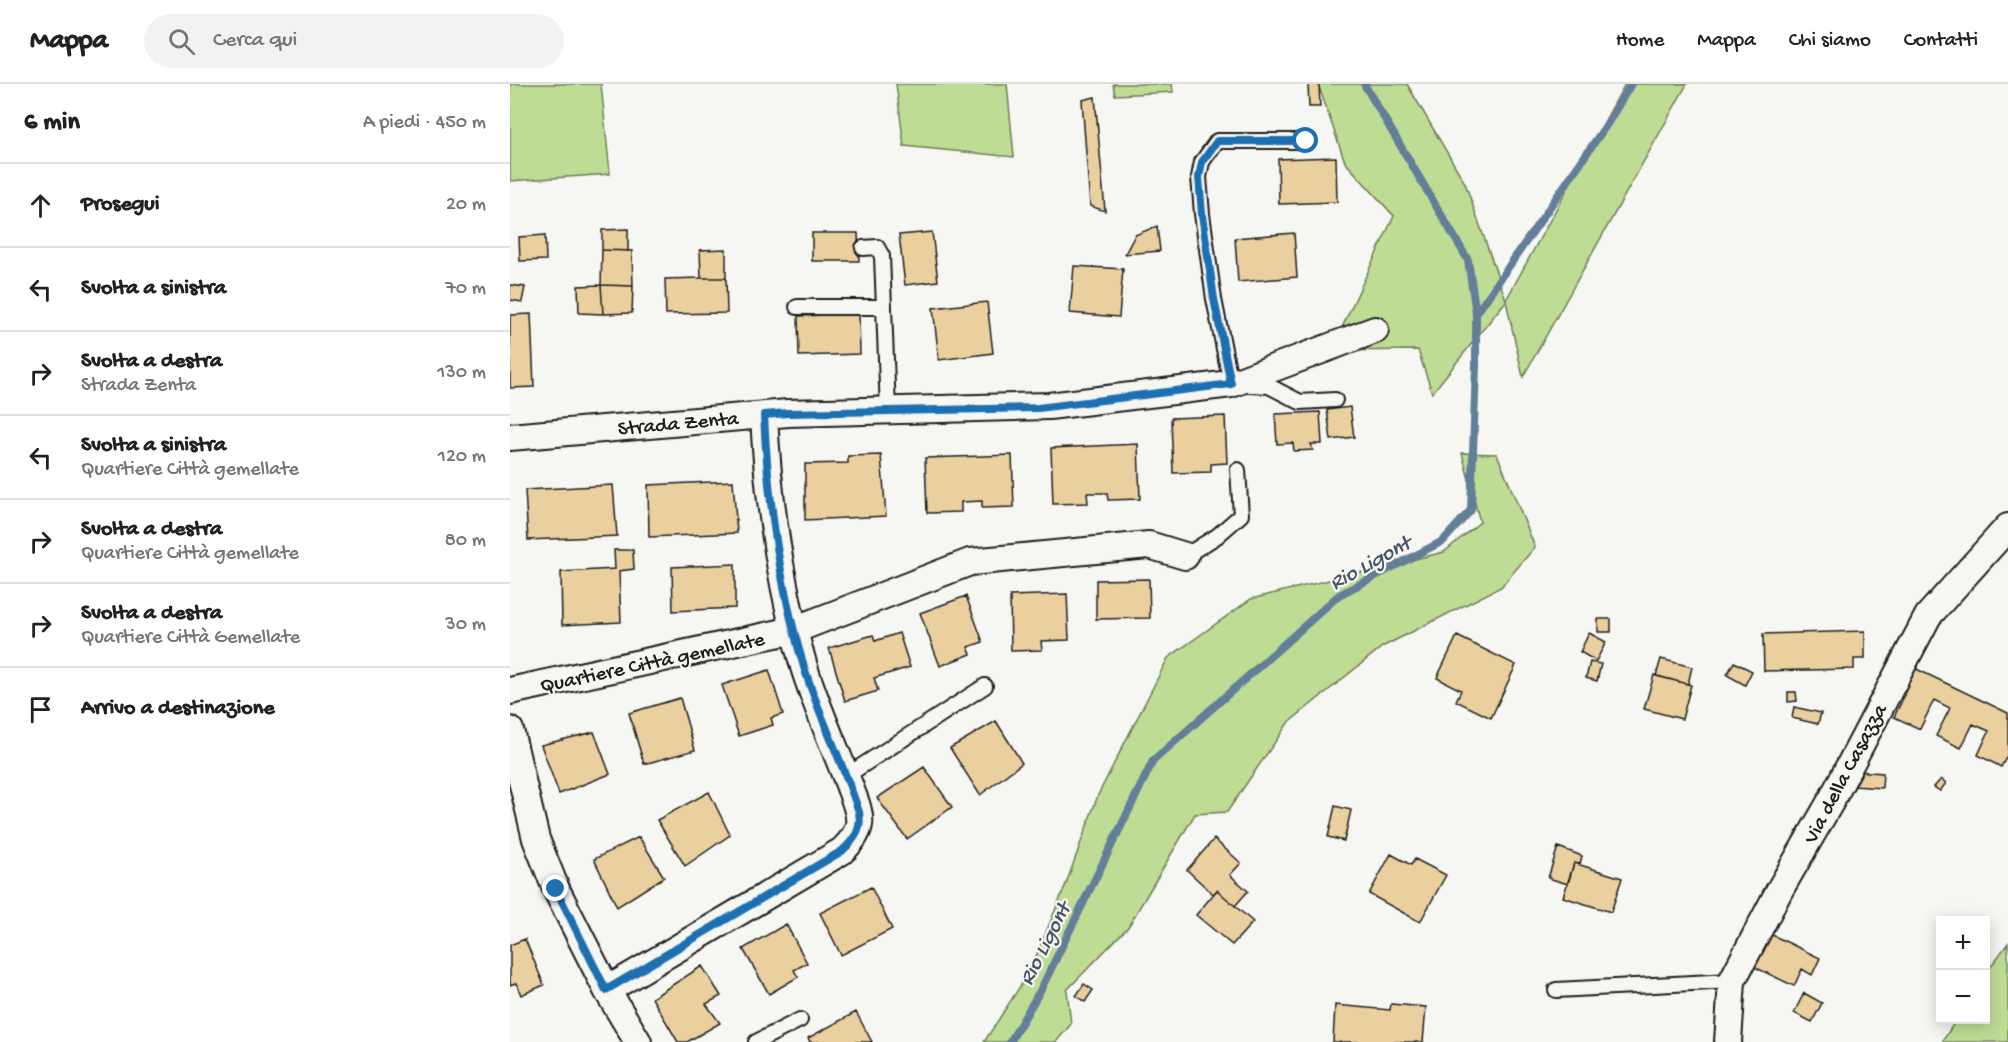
<!DOCTYPE html>
<html lang="it">
<meta charset="utf-8">
<style>
:root{--surface:#fff;--page:#f2f2f2;--text:#202124;--muted:#757577;--line:#e0e0e0}
body{margin:0;font-family:"Gochi Hand",sans-serif;background:var(--page);color:var(--text)}
.controls{position:absolute;right:18px;bottom:18px;display:grid;overflow:hidden;border-radius:0px;box-shadow:0 3px 15px #0003}
.controls button{width:54px;height:54px;display:grid;place-items:center;padding:0;border:0;border-bottom:2px solid var(--line);background:var(--surface);color:var(--text);font:30px sans-serif}
.stop{position:absolute;width:18px;height:18px;margin:-14px;border:4px solid #1f6fb2;border-radius:50%;background:#fff}
.stop.end{background:#1f6fb2;border-color:#fff;box-shadow:0 2px 6px #0008}
.list{margin:0;padding:0;list-style:none}
h2{display:flex;justify-content:space-between;align-items:center;height:78px;margin:0;padding:0 24px;font-size:26px}
h2 small{font-size:20px;font-weight:400;color:var(--muted)}
.list li{display:grid;grid-template-columns:39px 1fr auto;gap:18px;align-items:center;box-sizing:border-box;height:84px;padding:0 24px;border-top:2px solid var(--line)}
.list b{display:block;font-size:22px;white-space:nowrap}
.list p{margin:0;font-size:20px;white-space:nowrap;color:var(--muted)}
.list em{font-size:20px;font-style:normal;color:var(--muted)}
.icon{flex:none;width:33px;height:33px;fill:none;stroke:currentColor;stroke-width:2;stroke-linecap:round;stroke-linejoin:round}
.map{position:relative;flex:none;width:1498px;height:958px;overflow:hidden}
header{display:flex;align-items:center;gap:36px;box-sizing:border-box;height:84px;padding:0 30px;background:var(--surface);border-bottom:2px solid var(--line)}
header strong{font-size:28px}
nav{display:flex;gap:33px;margin-inline-start:auto;font-size:21px}
.search{width:420px;height:54px;background:var(--page);display:flex;align-items:center;gap:15px;box-sizing:border-box;padding:0 21px;border-radius:33px;color:var(--muted);font-size:22px}
main{display:flex}
aside{flex:1;background:var(--surface)}
.map>svg:first-child{display:block}
.green{fill:#bedc94;stroke:#6d7c58;stroke-width:1.5}
.lines{fill:none;stroke-linecap:round;stroke-linejoin:round}
.stream{stroke:#637e99;stroke-width:8}
.building{fill:#eacf9f;stroke:#1c1c1c;stroke-width:1.5}
.service-casing{stroke:#1c1c1c;stroke-width:18}
.minor-casing{stroke:#1c1c1c;stroke-width:30}
.service{stroke:#f6f6f2;stroke-width:14}
.minor{stroke:#f6f6f2;stroke-width:26}
.route{stroke:#1f6fb2;stroke-width:8}
.labels{text-anchor:middle;stroke-width:4.5;stroke-linejoin:round;paint-order:stroke}
.street-label{font-size:21px;fill:#1c1c1c;stroke:#f6f6f2}
.water-label{font-size:22px;font-style:italic;fill:#465565;stroke:#f6f6f2}
</style>
<header>
<strong>Mappa</strong>
<div class="search"><svg class="icon" aria-label="search" viewBox="0 0 24 24"><circle cx="10" cy="10" r="6"/><path d="M15 15l6 6"/></svg>Cerca qui</div>
<nav><a>Home</a><a>Mappa</a><a>Chi siamo</a><a>Contatti</a></nav>
</header>
<main>
<aside>
<h2>6 min<small>A piedi · 450 m</small></h2>
<ul class="list">
<li><svg class="icon" aria-label="ahead" viewBox="0 0 24 24"><path d="M12 20V5M6 11l6-6 6 6"/></svg><div><b>Prosegui</b></div><em>20 m</em></li>
<li><svg class="icon" aria-label="left" viewBox="0 0 24 24"><path d="M17 20v-9H6M10 6l-5 5 5 5"/></svg><div><b>Svolta a sinistra</b></div><em>70 m</em></li>
<li><svg class="icon" aria-label="right" viewBox="0 0 24 24"><path d="M7 20v-9h11M14 6l5 5-5 5"/></svg><div><b>Svolta a destra</b><p>Strada Zenta</p></div><em>130 m</em></li>
<li><svg class="icon" aria-label="left" viewBox="0 0 24 24"><path d="M17 20v-9H6M10 6l-5 5 5 5"/></svg><div><b>Svolta a sinistra</b><p>Quartiere Città gemellate</p></div><em>120 m</em></li>
<li><svg class="icon" aria-label="right" viewBox="0 0 24 24"><path d="M7 20v-9h11M14 6l5 5-5 5"/></svg><div><b>Svolta a destra</b><p>Quartiere Città gemellate</p></div><em>80 m</em></li>
<li><svg class="icon" aria-label="right" viewBox="0 0 24 24"><path d="M7 20v-9h11M14 6l5 5-5 5"/></svg><div><b>Svolta a destra</b><p>Quartiere Città Gemellate</p></div><em>30 m</em></li>
<li><svg class="icon" aria-label="arrive" viewBox="0 0 24 24"><path d="M6 21V4h12l-3 4 3 4H6"/></svg><div><b>Arrivo a destinazione</b></div></li>
</ul>
</aside>
<div class="map">
<svg width="1498" height="958" viewBox="0 0 1498 958">
<rect width="100%" height="100%" fill="#f6f6f2"/>
<filter id="ink" filterUnits="userSpaceOnUse"><feTurbulence type="fractalNoise" baseFrequency=".0167" numOctaves="2"/><feDisplacementMap in="SourceGraphic" scale="12" xChannelSelector="R" yChannelSelector="G"/><feConvolveMatrix kernelMatrix="1 2 1 2 8 2 1 2 1" color-interpolation-filters="sRGB"/></filter>
<g filter="url(#ink)">
<path class="green" d="M0,0H91L100,90L0,97Z
M386,0H497L504,73L394,62Z
M603,0H662L663,8L605,11Z
M808,0H897L955,99L996,216L1115,0H1177L1013,293L996,217L922,309L908,266L821,267L884,132L835,78Z
M952,369L987,370L1025,463L991,503L872,563L778,639L717,728L685,730L618,843L557,906L561,940L546,958H474L520,887L556,800L588,711L658,574L741,515L934,468L970,438Z
M1498,859V958H1432L1446,936H1476V889Z"/>
<g class="lines">
<path class="stream" d="M966,230L1097,40L1121,0
M500,958L531,905L643,677L829,511L933,457L961,426L966,282V230L958,176L854,0"/>
</g>
<path class="building" d="M798,0H809L810,23H799Z
M585,13L595,127L580,122L572,16Z
M826,73L827,118L769,120L768,75Z
M647,142L650,167L615,170L625,151Z
M118,145V167L92,166V146Z
M422,148L428,197L395,201L389,151Z
M302,149H348L349,177H302Z
M784,149L787,193L728,198L725,154Z
M35,151L36,176L10,177L9,153Z
M216,165V194H191L190,166Z
M92,166L122,167L123,202L91,201Z
M564,182L613,185L609,233L560,229Z
M191,194H216L217,229L156,230L155,195Z
M0,201L15,203L12,218L0,216Z
M91,201L93,230L69,229L68,202Z
M91,201L123,202L122,229L93,230Z
M477,218L483,269L429,276L423,224Z
M21,230L24,303L0,304V231Z
M349,230L350,270L289,272L288,232Z
M840,323L844,353L821,356L817,326Z
M810,328L812,360H801L803,366L784,367L783,359L767,360L765,330Z
M715,332L717,379L701,380V388L663,389L661,334Z
M628,360L630,415L598,416L597,409H577L578,419L543,420L541,364Z
M371,371L376,432L295,436V380L338,379V372Z
M502,371L504,423L472,424V417L451,418V428L417,429L415,374Z
M223,397L227,449L139,453L138,401Z
M103,401L107,452L18,456L15,406Z
M104,466H123L124,485L109,487L111,538L52,541L51,488L105,485Z
M225,480V524L163,527L162,483Z
M639,495L640,534L586,535V496Z
M557,510L559,556L531,557L532,566L501,567L500,512Z
M456,512L473,558L458,563L461,570L430,582L410,529Z
M1088,535H1101V548H1088Z
M1355,547V575H1344V585L1254,587L1253,550Z
M389,549L400,583L364,594L368,607L335,617L319,564L363,551L365,557Z
M1079,549L1096,558L1086,577L1070,568Z
M947,552L1006,581L981,634L946,617L951,606L927,594Z
M1151,575L1182,583L1178,600L1146,592Z
M1080,578L1091,580L1087,597L1076,594Z
M1224,578L1242,587L1235,601L1217,591Z
M1396,580L1498,629V670L1491,683L1468,671L1479,647L1463,640L1451,664L1426,652L1440,624L1424,616L1410,645L1384,633L1399,602L1387,596Z
M259,586L273,630L261,634L263,641L229,652L212,601Z
M1144,591L1181,601L1172,635L1134,625Z
M1278,608H1286L1287,617L1278,618Z
M170,614L185,666L134,680L119,629Z
M1284,623L1311,629L1308,640L1282,634Z
M486,637L512,679L470,711L440,664Z
M84,648L100,690L49,710L31,661Z
M414,683L442,723L397,755L367,714Z
M1345,687L1373,689L1372,704L1344,702Z
M1431,695L1436,699L1430,707L1424,703Z
M199,708L220,751L175,782L147,736Z
M825,722L841,726L834,757L818,753Z
M129,753L154,793L107,823L84,775Z
M704,755L731,779L720,791L738,807L725,822L707,806L703,810L677,786Z
M1048,763L1072,772L1070,780L1064,779L1058,800L1038,794Z
M881,770L901,781L905,775L936,791L910,838L859,810Z
M1064,779L1112,794L1101,828L1053,813Z
M361,803L382,845L331,871L310,829Z
M707,806L743,838L722,861L686,831Z
M276,840L297,879L284,886L288,893L259,910L233,865Z
M1256,848L1310,874L1302,891L1292,885L1284,902L1240,881Z
M15,855L34,901L11,911L6,899L0,901V861Z
M192,882L211,912L196,920L210,939L177,958H168L142,914Z
M574,900L583,906L575,918L566,912Z
M1294,909L1312,919L1302,938L1284,929Z
M881,920L916,923L913,958H823L825,921L880,926Z
M346,928L362,958H300L298,954Z"/>
<g class="lines">
<defs>
<path id="service" d="M796,57H707L692,78L689,93L692,130L704,215L721,300L759,302L790,318L825,316
M353,164L367,163L372,172L378,327
M287,223H374
M675,472L707,452L731,431L728,386
M336,692L475,602
M1046,906L1222,897
M246,958L290,936"/>
<path id="minor" d="M0,353L278,329L539,322L721,300L865,246
M0,607L284,546L460,478L639,461L675,472
M0,646L26,755L46,805L97,906L128,958
M97,906L332,767C355,745 352,734 341,706C326,665 307,625 294,583C270,501 258,416 254,331
M1218,958L1222,897L1269,807L1321,717L1418,532L1498,443"/>
</defs>
<use href="#service" class="service-casing"/>
<use href="#minor" class="minor-casing"/>
<use href="#service" class="service"/>
<use href="#minor" class="minor"/>
</g>
</g>
<g class="lines" filter="url(#ink)">
<path class="route" d="M46,805L96,906L332,767C345,755 352,746 349,728C333,679 309,632 294,583C269,501 258,416 254,331L278,329L528,324L721,300L704,215L692,130L689,93L692,78L707,57H796"/>
</g>
<g class="labels">
<g class="street-label">
<text transform="translate(168 338) rotate(-5)" y="7">Strada Zenta</text>
<text transform="translate(142 577) rotate(-12)" y="7">Quartiere Città gemellate</text>
<text transform="translate(1334 689) rotate(-62)" y="7">Via della Casazza</text>
</g>
<g class="water-label">
<text transform="translate(859 477) rotate(-29)" y="8">Rio Ligont</text>
<text transform="translate(533 859) rotate(-63)" y="8">Rio Ligont</text>
</g>
</g>
</svg>
<div class="controls">
<button>+</button>
<button>−</button>
</div>
<div class="stop" style="left:796px;top:57px"></div>
<div class="stop end" style="left:46px;top:805px"></div>
</div>
</main>
